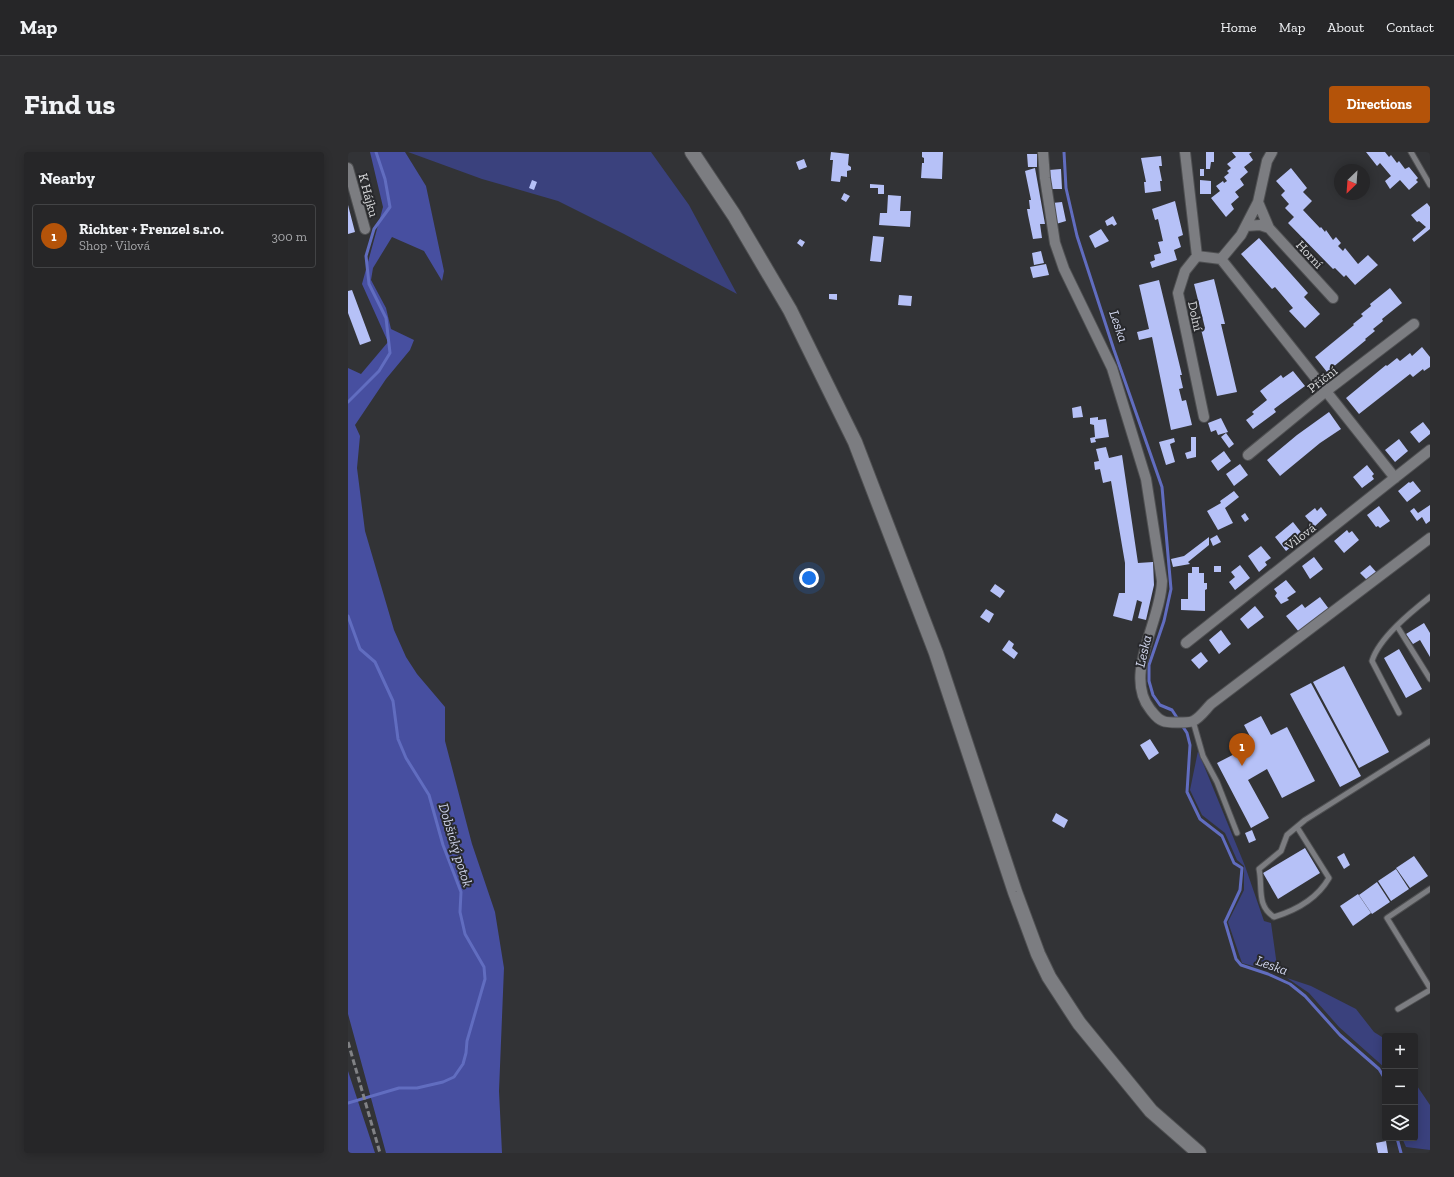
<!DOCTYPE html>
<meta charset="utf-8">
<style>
:root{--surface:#262628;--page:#2e2e30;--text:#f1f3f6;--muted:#a4a5a8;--line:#424345;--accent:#b45309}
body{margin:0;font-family:"Zilla Slab",serif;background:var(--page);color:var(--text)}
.controls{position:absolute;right:12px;bottom:12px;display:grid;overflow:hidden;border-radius:4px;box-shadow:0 2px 10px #0003}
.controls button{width:36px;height:36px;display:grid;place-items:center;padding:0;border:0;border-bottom:1px solid var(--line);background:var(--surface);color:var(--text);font:20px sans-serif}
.compass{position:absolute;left:986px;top:12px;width:36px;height:36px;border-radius:50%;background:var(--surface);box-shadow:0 2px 10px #0003;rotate:205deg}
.you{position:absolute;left:461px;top:426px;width:14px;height:14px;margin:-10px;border:3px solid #fff;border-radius:50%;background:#1a73e8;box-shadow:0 0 0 6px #1a73e833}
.badge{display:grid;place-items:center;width:26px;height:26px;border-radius:50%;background:var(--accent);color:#fff;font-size:13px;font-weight:700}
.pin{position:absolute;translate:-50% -33px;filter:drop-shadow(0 1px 2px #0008)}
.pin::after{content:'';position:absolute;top:21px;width:14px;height:12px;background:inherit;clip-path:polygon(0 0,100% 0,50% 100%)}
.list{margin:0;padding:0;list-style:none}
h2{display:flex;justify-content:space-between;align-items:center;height:52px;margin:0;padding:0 16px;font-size:17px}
h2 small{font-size:13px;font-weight:400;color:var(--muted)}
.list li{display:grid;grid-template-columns:26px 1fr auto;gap:12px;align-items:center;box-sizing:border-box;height:64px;margin:0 8px 8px;padding:0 8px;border:1px solid var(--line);border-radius:4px}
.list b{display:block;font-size:15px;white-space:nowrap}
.list p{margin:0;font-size:13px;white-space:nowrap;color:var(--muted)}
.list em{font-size:13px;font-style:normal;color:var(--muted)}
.icon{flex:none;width:22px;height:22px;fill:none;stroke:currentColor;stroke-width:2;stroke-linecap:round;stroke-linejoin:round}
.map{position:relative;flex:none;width:1082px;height:1001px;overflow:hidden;border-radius:4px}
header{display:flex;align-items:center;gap:24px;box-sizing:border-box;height:56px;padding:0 20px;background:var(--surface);border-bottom:1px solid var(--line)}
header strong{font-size:19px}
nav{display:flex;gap:22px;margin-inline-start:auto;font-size:14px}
.intro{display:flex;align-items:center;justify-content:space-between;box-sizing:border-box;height:96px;padding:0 24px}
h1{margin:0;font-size:28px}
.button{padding:10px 18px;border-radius:4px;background:var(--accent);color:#fff;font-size:14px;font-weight:700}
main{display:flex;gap:24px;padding:0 24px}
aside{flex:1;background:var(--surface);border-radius:4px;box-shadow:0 2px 10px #0003}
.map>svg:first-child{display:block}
.green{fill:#3a417d}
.forest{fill:#474fa0}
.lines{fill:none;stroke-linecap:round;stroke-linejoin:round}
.stream{stroke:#616dc0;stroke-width:3}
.building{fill:#b6c1f7}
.lane-casing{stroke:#4f5052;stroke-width:7}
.street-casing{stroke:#4f5052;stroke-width:12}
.secondary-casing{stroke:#4f5052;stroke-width:16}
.lane{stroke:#7c7d81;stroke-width:5}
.street{stroke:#7c7d81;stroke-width:10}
.secondary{stroke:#7c7d81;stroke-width:14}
.rail{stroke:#818285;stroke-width:3;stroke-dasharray:6 3;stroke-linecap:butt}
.labels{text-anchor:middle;stroke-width:4;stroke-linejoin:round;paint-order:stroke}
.street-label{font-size:13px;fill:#d6d7d9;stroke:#28292c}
.water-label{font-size:14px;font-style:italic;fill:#cfd4eb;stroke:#28292c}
</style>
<header>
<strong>Map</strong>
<nav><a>Home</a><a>Map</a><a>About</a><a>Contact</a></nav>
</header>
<div class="intro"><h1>Find us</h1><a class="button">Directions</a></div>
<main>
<aside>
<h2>Nearby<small></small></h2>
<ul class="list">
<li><span class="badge">1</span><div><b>Richter + Frenzel s.r.o.</b><p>Shop · Vilová</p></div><em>300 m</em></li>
</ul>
</aside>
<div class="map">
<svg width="1082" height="1001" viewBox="0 0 1082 1001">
<rect width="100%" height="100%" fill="#323336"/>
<path class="green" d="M60,0H303L341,53L389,142L276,82L210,49L134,27Z
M850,599L897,714L916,769L923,771L930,821L894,811L880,770L896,738V714L889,708L877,681L854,663L842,638Z
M939,826L963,834L1008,857L1026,880L1037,887V916L991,875L961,841Z
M1067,931L1082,953V998L1058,995L1054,986H1067Z"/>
<path class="forest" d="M22,0H57L78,34L96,119L94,129L76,99L44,85L25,116L23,128L38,156L43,177L66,188L62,198L38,227L7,273L12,284L9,316L17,379L46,478L58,505L69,522L97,555V589L124,692L147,760L156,816L151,939L154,1001H38L0,862V216L13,222L40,190L14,132L35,55Z
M0,919L27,1001H0Z"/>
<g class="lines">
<path class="stream" d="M716,0L718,36L729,84L766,198L814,335L823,437L816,469L801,513V529L805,543L812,553L824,558L839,581L842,593L839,640L852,667L874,684L886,711L894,716L892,738L877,770L888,807L893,813L920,822L942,832L957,844L992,883L1031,917L1037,927
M0,250L31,219L42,201L38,166L21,132L18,104L26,77L42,55L37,27L28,0
M0,464L12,497L27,510L45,549L50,587L58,606L81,643L95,693L113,740L112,760L117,782L136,815L137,827L119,889L118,901L115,912L106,925L95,930L69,936H51L0,951
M1049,986L1053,1001"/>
</g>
<path class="building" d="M483,0L501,2L500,13L503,15V18L499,19V25L493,24L492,30L483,29L485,8H482Z
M574,0H595L594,27L573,26L574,11H576V6L574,5Z
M858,0H866V10H863L862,17H858Z
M884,0H904L901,2L905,8L896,15L900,20L892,27L896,33L887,40L891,45L883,52L886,57L878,65L863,46L872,39L868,34L875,29L876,31L879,29L876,25L881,21L879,19L883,16L879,12L888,5Z
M1018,0H1037L1041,5L1043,3L1049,11L1051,9L1057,17L1061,15L1070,26L1068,28L1070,30L1061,38L1052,28L1042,37L1037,29L1043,24L1032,11L1029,14Z
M679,2H689V15H680Z
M813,4L814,14H811L814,29H812L813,39L797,41L796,30H798L793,6Z
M456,7L459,15L451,18L448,10Z
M687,16L697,72H692L694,86L685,87L680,63L679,57H682L681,48H683L677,19Z
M943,16L959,36L955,40L964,49L955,58L972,76L973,75L977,80L978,78L985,88L988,85L993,91L990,94L995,99L997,96L1010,112L1020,103L1030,113L1007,133L998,123L996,125L987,116L985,117L940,71L946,65L937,56L941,52L933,43L937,39L928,29Z
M713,17L714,37H703L701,18Z
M852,17H856V24H852Z
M184,28L189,30L186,38L181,36Z
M852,28L863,29V42H852Z
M522,32L536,33V42H530V36H522Z
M496,41L502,44L498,50L493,47Z
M540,43L553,44L552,59H563L562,75L531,73L532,61H539Z
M827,49L835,83L830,85L833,95L826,98L829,108L804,116L802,110L807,108L806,103L813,101L810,90L815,89L810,67L807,68L804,57Z
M714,50L718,69L708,72L704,51Z
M1079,51L1082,55V77L1066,90L1064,87L1078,75L1071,69L1069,70L1063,63Z
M0,53L7,80L0,82Z
M765,64L769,72L766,74L764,72L759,74L757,69Z
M753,77L761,89L747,96L741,84Z
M525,84L536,85L533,110L522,109Z
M911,86L960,141L956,145L972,162L957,176L941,159L945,156L927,135L924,137L893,102Z
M452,87L457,90L454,95L449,91Z
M693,99L696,111L686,113L684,101Z
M698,112L701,123L685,126L682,115Z
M866,127L877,172H873L889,240L869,244L853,177L857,176L846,132Z
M811,128L834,223H832L835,236L831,237L834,249L838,248L844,273L823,278L804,185L791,188L789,180L801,177L791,133Z
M1042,136L1054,151L1034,167L1035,169L1025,177L1027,179L1017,187L1018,188L979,220L967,205L1006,173L1005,172L1015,164L1013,162L1023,154L1022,152Z
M4,138L23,189L12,193L0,161V139Z
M481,142H489V148L481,147Z
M551,143L564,144L563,154L550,153Z
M1074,195L1082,205V215L1076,219L1075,217L1065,225L1062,222L1011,262L998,246L1038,213L1039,214L1049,206L1052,209L1062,201L1064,204Z
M945,219L957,234L926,257L928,260L905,277L898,268L906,262L904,260L919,248L912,239L933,223L935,226Z
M733,254L735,265L725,266L724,256Z
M981,260L993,277L972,291L932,324L919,308L949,283Z
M750,265V268L758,267L761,285L747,287L748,290L743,291L742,286L747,285L746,273L742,272V266Z
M873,266L880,280L870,283L868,278L863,280L860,271Z
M1075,270L1082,279V282L1071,291L1062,280Z
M878,281L886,292L881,296L873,285Z
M843,285H848V305L839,307L837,301L843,299Z
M826,286L827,290L822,292L827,310L818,313L811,290Z
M1051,287L1060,299L1047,310L1037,298Z
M758,295L761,306L774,303L790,411L805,410L806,433L798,468L790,466L794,450L789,448L784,469L765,464L771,441H777V411L763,329L755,331L752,317L747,318L746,310L751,309L748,297Z
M876,299L883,309L870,319L863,309Z
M892,312L900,323L886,334L878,322Z
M1019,313L1026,322L1024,324L1026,327L1014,336L1005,325Z
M1065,329L1073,339L1059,350L1050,339L1061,330L1062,331Z
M886,339L891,345L877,356L885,371L870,378L859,359L873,351L872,349Z
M1082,353V369L1078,372L1074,365L1069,369L1062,359L1066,356L1070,361Z
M1031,354L1042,369L1032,376L1030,374L1028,375L1019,363Z
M973,355L979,363L966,375L957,364L967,356L969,359Z
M897,361L901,367L897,370L893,364Z
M945,370L956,384L938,399L927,385Z
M999,378L1001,381L1004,379L1011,388L996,401L986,389Z
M869,383L873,390L865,394L862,387Z
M861,385V393L840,410L842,412L825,415L823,407L836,404Z
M913,394L923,406L917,410L919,413L911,420L900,404Z
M966,405L975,417L962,427L954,414Z
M892,413L902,426L887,438L881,430L887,425L883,420Z
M1022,413L1029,421L1019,428L1012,421Z
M866,414H873V420H866Z
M844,415H851V421H856V431H859V437L857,438V459L833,458V447H840V421H844Z
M938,428L948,440L939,446L941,448L933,452L927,444L929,441L926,437Z
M647,432L657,439L652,446L642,439Z
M972,445L981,457L951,480L938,464L954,452L957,456Z
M907,454L916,465L900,477L892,467Z
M638,457L646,462L641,471L632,465Z
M1076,471L1082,481V505L1072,488L1065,492L1058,482Z
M873,478L883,492L871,502L861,488Z
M661,488L666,492L664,496L670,501L666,507L654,498Z
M1051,497L1074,537L1058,546L1036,506Z
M853,500L860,509L851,517L843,508Z
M996,514L1041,600L1011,616L965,530Z
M963,531L1013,624L992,635L942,542Z
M913,564L923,583L939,575L967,629L934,646L919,617L900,628L921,666L903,676L869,611L906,592L896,573Z
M802,587L811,601L801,608L792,593Z
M708,661L720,668L716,676L704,669Z
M904,678L908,688L901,691L897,681Z
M957,696L972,721L930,747L915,721Z
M996,701L1002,713L996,717L989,705Z
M1066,704L1080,724L1062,736L1048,716Z
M1048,717L1061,737L1043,749L1030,729Z
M1029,730L1042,750L1024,762L1011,743Z
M1010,742L1023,761L1005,774L992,754Z
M1038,989L1040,1001H1030L1028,991Z"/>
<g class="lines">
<defs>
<path id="lane" d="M1063,0L1082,33
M1049,474L1082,527
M1051,561L1024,509C1031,486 1063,460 1082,445
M845,569L855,604L869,630L889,681
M949,675L981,726C969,747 949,758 926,765C908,753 915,736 911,717L933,699L939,683L957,668L1082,589
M1082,737L1039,766L1082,836
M1050,857L1082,838"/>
<path id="street" d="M695,0L697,26L707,91L716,117L764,216L798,327L814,429C813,469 775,523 802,557C806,562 809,567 815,569C819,571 841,571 845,569C852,566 858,557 863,552L1082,386
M837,0L849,104L837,119L830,141L856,265
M924,0L919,9L910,50L921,76L985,146
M0,16L17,77
M898,74L912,73L921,76
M849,104L873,107L1047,326
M873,107L893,83L910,50
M900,303L977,240L1066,172
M838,491L1082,298"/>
<path id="secondary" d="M344,0L386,63L442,158L507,290L588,501L667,740L690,802L701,825L731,871L803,959L851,1001"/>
</defs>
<use href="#lane" class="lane-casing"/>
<use href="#street" class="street-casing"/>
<use href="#secondary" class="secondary-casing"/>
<use href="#lane" class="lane"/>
<use href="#street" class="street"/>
<use href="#secondary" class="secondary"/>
<path class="rail" d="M0,890L32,1001"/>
</g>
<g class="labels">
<g class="street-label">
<text transform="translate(21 43) rotate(75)" y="5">K Hájku</text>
<text transform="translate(962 102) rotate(47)" y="5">Horní</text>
<text transform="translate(848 164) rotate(78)" y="5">Dolní</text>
<text transform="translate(974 227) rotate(-38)" y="5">Příční</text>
<text transform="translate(952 384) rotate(-38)" y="5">Vilová</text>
</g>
<g class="water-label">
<text transform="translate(771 174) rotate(71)" y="5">Leska</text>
<text transform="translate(795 499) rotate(-77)" y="5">Leska</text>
<text transform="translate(108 693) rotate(73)" y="5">Dobšický potok</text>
<text transform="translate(924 813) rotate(20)" y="5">Leska</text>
</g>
</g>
</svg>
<div class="controls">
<button>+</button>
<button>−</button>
<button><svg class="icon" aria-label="layers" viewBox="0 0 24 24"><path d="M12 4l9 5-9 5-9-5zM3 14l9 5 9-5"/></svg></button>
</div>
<svg class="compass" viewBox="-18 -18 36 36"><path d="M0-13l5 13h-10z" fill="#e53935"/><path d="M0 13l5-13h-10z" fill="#a4a5a8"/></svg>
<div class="you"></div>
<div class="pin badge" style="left:894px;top:614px">1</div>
</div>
</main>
